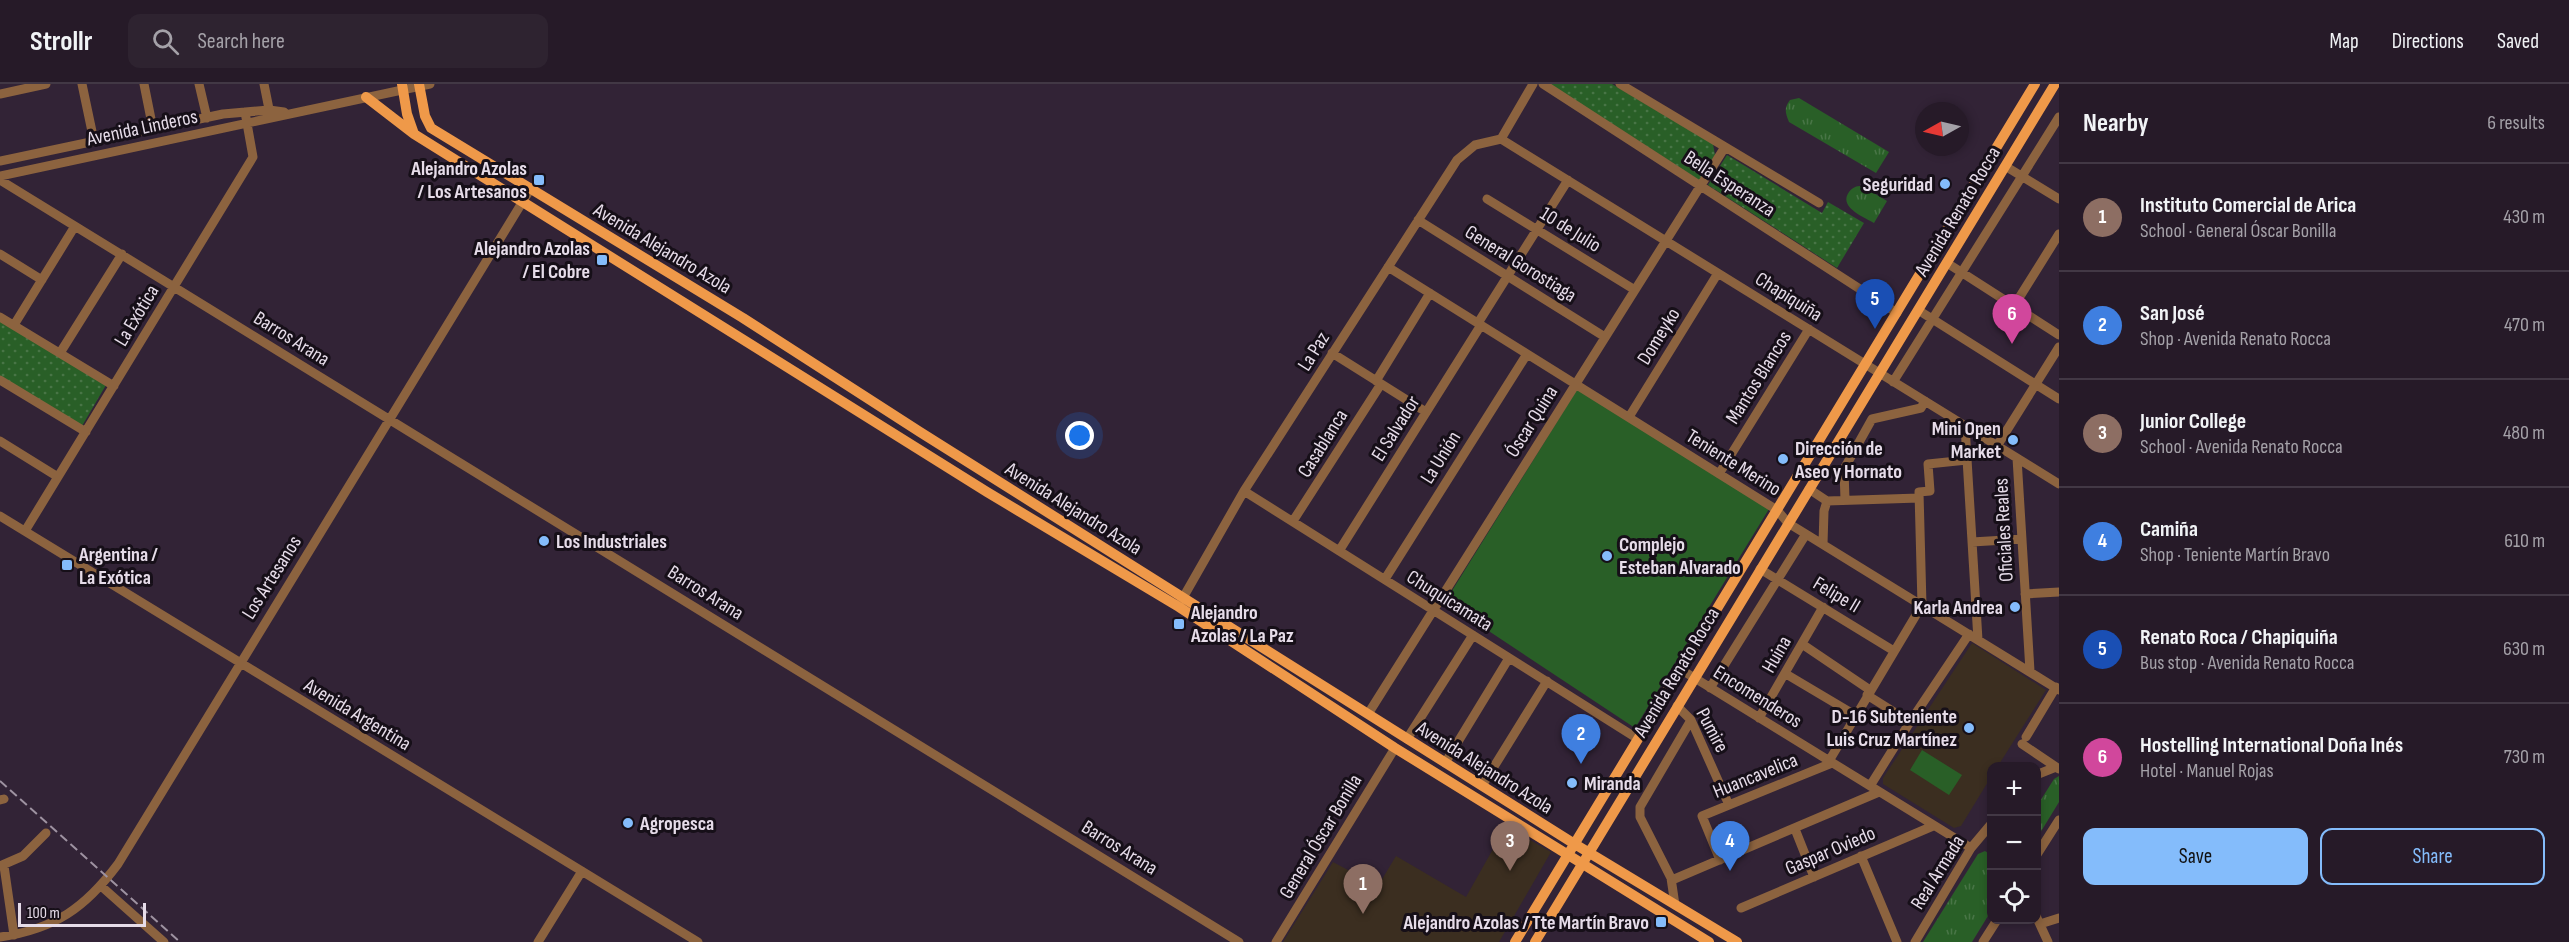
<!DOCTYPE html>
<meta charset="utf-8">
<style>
:root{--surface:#261a28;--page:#2e2330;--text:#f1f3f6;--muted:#a4a1a8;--line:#423845;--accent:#84bcfb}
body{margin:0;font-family:"Sofia Sans Condensed",sans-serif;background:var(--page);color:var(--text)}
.controls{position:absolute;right:18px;bottom:18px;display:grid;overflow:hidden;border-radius:12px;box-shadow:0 3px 9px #0003}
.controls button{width:54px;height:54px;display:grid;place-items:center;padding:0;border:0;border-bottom:2px solid var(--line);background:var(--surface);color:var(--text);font:30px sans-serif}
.compass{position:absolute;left:1915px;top:18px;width:54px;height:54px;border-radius:50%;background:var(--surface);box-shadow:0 3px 9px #0003;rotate:262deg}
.scale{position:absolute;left:18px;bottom:15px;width:128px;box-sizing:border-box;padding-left:6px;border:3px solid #e6dce9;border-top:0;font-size:16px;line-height:21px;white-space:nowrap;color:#e6dce9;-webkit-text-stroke:4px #160f18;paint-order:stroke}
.you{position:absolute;left:1080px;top:352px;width:21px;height:21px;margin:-15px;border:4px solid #fff;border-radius:50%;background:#1a73e8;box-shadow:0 0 0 9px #1a73e833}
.badge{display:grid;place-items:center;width:39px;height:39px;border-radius:50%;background:var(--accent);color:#fff;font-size:20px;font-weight:700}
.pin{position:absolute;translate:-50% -50px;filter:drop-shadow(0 2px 3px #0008)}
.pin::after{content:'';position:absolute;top:32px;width:21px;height:18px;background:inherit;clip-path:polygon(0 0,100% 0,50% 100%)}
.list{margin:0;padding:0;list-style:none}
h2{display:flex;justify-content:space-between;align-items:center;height:78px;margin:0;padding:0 24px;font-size:26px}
h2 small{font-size:20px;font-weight:400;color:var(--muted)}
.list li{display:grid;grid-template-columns:39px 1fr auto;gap:18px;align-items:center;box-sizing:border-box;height:108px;padding:0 24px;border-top:2px solid var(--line)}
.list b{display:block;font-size:22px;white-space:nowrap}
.list p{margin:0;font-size:20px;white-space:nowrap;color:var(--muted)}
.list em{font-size:20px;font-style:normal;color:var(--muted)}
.actions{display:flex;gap:12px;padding:18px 24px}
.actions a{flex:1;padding:14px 0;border:2px solid var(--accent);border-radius:12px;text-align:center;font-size:21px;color:var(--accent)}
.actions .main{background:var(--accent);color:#111}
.icon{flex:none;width:33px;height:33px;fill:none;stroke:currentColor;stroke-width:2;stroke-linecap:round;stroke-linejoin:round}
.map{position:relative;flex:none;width:2059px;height:858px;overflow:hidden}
header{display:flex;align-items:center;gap:36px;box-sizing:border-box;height:84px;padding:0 30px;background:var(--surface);border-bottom:2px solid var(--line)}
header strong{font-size:28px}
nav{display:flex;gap:33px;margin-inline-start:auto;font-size:21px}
.search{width:420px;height:54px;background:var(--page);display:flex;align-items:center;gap:15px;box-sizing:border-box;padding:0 21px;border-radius:12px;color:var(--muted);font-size:22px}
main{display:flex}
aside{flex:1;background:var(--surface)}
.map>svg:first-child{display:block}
.education{fill:#3b2e20}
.grass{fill:url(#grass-tufts)}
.park{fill:url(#park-dots)}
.pitch{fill:#295f27}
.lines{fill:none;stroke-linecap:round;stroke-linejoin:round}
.minor{stroke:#8c633f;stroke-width:9}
.major{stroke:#ef9949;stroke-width:10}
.rail{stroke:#9e92a1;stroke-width:2;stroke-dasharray:9 4.5;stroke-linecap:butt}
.poi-dot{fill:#84bcfb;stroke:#160f18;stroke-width:2}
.labels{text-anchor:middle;stroke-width:6;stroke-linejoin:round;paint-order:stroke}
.street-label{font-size:20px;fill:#e6dce9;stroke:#160f18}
.poi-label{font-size:20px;font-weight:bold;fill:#e6dce9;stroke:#160f18;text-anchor:end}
</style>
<header>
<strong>Strollr</strong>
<div class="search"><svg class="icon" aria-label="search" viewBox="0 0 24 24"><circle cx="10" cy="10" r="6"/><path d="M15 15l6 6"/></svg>Search here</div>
<nav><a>Map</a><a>Directions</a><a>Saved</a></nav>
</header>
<main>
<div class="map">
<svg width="2059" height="858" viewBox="0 0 2059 858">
<defs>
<pattern id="grass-tufts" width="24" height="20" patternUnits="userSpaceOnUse" patternTransform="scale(1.5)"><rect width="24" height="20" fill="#295f27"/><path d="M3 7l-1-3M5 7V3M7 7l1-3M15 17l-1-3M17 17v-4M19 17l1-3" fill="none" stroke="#487546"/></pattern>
<pattern id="park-dots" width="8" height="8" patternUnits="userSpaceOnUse" patternTransform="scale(1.5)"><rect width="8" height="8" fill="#295f27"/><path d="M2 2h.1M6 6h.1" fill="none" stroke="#487546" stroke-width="1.8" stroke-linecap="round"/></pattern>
</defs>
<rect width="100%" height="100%" fill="#322336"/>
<path class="education" d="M1972,559L2046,606L1998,682H1992L1991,693L1961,742L1954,744L1883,700V694Z
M1506,742L1551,768L1499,858H1283L1333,778L1378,802L1396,772L1466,813Z"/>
<path class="grass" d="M1799,14L1889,68L1876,89L1789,38C1785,28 1784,24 1790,16Z
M1862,102L1887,117L1874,139C1864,133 1838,123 1849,108C1853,103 1856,102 1862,102Z
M2059,692V718L2037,754V722L2054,695Z
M1985,767L1991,771V827L1972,858H1923L1978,770Z"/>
<path class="park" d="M1550,0H1612L1713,60L1715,71L1699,96Z
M1727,71L1822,129L1828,118L1864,139L1837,184L1708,101Z
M0,237L106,301L82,342L0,292Z"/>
<path class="pitch" d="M1578,304L1769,425L1635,644L1445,518Z
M1922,666L1962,691L1949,711L1910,686Z"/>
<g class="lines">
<path class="minor" d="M82,0L94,57
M144,0L153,45
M199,0L207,34
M264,0L270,30
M1543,0L1897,229
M1620,0L1819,119
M0,10L46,0
M1501,55L2059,400
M1501,55L1533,0
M0,77L223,30L269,26L284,28
M2005,82L2059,115
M0,92L430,0
M0,96L1239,858
M1487,115L1635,206
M1418,136L1605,253
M0,170L42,196
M1947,179L2059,251
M1388,183L1777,426L1788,439L2059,606
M2014,222L2059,150
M1918,226L2059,315
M0,233L114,302
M1478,239L1568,96
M14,241L75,142
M60,269L122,170
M1332,269L1426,328
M0,296L86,348
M1376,297L1430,209
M1893,298L2059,33
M1629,333L1718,189
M1965,342L1978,556
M0,357L58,393
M1997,362L2059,263
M2017,374L2030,587
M1719,390L1809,245
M1809,405L1827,417L1919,414
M1244,407L1638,655
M1845,416L1844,385L1872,335L1921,324L1925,317
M0,432L698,858
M1293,437L1381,300
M25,447L253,73L245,28
M1972,458L2022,455
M1823,460L1824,427L1827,417
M1339,467L1481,241
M1760,485L1894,567
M1385,495L1527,270
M2025,510L2059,508
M1180,519L1244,407L1457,76L1475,61L1501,55
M1802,560L1870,606
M1680,585L1971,764
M1786,590L1855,631
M1710,604L1806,450
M1867,611L1910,638
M1677,622L1691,636L1729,721
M1368,630L1725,63
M1759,634L1823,523
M2026,653L2056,603
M1407,655L1473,551
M2022,660L2059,685
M1829,677L1922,521L1919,408L1930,407L1928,380L1967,376
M1445,679L1509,574
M2036,691L2056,683
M1482,702L1547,597
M1870,702L1910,638L1969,550
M0,716L4,715
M1795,745L1814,793
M1861,772L1897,858
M2036,772L2059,736
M1720,776L1702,732L1832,679
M0,782L23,772L46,749
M4,782L14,851
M1672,796L1879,708
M101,802L164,858
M1675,821L1671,794L1640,733V723L1691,636
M1741,824L1933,742
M2036,832L2048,858
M2040,840L2059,834
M0,853C55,845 85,824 118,780L531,104
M538,858L582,787
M1276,858L1395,664
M1915,858L1971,764L1992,739
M1983,858L1997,836"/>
<path class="major" d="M402,0L407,30L414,50
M419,0L425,32L431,44L743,234L920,348L1573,759L1737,858
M366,13L414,50L987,408L1179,523L1395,664L1709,858
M1515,858L2035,0
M1535,858L2055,0"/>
<path class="rail" d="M0,697L180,858"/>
</g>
<g class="poi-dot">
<rect x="533" y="90" width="12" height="12" rx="3"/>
<circle cx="1945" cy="100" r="6"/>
<rect x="596" y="170" width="12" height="12" rx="3"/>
<circle cx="2013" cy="356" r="6"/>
<circle cx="1783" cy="375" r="6"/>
<circle cx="544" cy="457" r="6"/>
<circle cx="1607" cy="472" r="6"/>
<rect x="61" y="475" width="12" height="12" rx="3"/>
<circle cx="2015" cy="523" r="6"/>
<rect x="1173" y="534" width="12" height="12" rx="3"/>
<circle cx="1969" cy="644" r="6"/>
<circle cx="1572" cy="699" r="6"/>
<circle cx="628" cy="739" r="6"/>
<rect x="1655" y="832" width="12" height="12" rx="3"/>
</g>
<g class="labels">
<g class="street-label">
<text transform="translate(142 43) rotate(-12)" y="7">Avenida Linderos</text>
<text transform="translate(1730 99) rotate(33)" y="7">Bella Esperanza</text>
<text transform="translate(1957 127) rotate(-59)" y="7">Avenida Renato Rocca</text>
<text transform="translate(1571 145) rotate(32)" y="7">10 de Julio</text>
<text transform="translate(663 164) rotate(31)" y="7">Avenida Alejandro Azola</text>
<text transform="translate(1521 179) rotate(32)" y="7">General Gorostiaga</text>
<text transform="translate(1789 212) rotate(32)" y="7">Chapiquiña</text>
<text transform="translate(136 231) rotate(-59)" y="7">La Exótica</text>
<text transform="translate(1658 252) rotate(-58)" y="7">Domeyko</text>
<text transform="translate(292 254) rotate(32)" y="7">Barros Arana</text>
<text transform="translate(1313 267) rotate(-58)" y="7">La Paz</text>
<text transform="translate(1758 293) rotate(-58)" y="7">Mantos Blancos</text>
<text transform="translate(1531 337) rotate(-58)" y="7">Óscar Quina</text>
<text transform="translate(1395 344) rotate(-58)" y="7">El Salvador</text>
<text transform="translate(1322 359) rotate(-58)" y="7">Casablanca</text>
<text transform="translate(1440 373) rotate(-58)" y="7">La Unión</text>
<text transform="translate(1734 378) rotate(32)" y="7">Teniente Merino</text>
<text transform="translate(1074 424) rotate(32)" y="7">Avenida Alejandro Azola</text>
<text transform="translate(2003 446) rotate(-93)" y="7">Oficiales Reales</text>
<text transform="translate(271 493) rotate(-58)" y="7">Los Artesanos</text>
<text transform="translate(706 508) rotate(32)" y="7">Barros Arana</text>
<text transform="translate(1837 510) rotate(31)" y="7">Felipe II</text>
<text transform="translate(1450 516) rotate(32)" y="7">Chuquicamata</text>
<text transform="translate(1776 570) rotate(-60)" y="7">Huina</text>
<text transform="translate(1676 588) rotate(-59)" y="7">Avenida Renato Rocca</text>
<text transform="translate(1758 612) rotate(32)" y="7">Encomenderos</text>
<text transform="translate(358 630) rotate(31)" y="7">Avenida Argentina</text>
<text transform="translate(1713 646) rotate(62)" y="7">Pumire</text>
<text transform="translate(1485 683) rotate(32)" y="7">Avenida Alejandro Azola</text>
<text transform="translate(1755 691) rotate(-22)" y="7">Huancavelica</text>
<text transform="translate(1320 752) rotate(-59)" y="7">General Óscar Bonilla</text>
<text transform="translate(1120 763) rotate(32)" y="7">Barros Arana</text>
<text transform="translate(1830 766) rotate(-23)" y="7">Gaspar Oviedo</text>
<text transform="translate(1937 788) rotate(-58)" y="7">Real Armada</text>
</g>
<g class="poi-label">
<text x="527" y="91">Alejandro Azolas<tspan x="527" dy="23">/ Los Artesanos</tspan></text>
<text x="1933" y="107">Seguridad</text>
<text x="590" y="171">Alejandro Azolas<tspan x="590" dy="23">/ El Cobre</tspan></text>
<text x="2001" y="351">Mini Open<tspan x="2001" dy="23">Market</tspan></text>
<text x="1795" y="371" text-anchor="start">Dirección de<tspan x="1795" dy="23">Aseo y Hornato</tspan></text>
<text x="556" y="464" text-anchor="start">Los Industriales</text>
<text x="1619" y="467" text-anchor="start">Complejo<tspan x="1619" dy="23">Esteban Alvarado</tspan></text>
<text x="79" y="477" text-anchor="start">Argentina /<tspan x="79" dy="23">La Exótica</tspan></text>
<text x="2003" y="530">Karla Andrea</text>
<text x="1191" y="535" text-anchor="start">Alejandro<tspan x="1191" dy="23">Azolas / La Paz</tspan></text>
<text x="1957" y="639">D-16 Subteniente<tspan x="1957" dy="23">Luis Cruz Martínez</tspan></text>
<text x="1584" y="706" text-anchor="start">Miranda</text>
<text x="640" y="746" text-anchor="start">Agropesca</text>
<text x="1649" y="845">Alejandro Azolas / Tte Martín Bravo</text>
</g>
</g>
</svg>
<div class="controls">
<button>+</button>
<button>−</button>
<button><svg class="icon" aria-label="locate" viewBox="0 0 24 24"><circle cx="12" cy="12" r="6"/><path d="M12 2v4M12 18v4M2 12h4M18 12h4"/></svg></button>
</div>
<svg class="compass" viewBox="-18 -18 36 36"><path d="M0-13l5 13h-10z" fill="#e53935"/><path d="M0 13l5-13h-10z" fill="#a4a1a8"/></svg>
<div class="scale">100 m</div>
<div class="you"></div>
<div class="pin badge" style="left:1363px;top:830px;background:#8d6e63">1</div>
<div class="pin badge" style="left:1581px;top:680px;background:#3f7fe0">2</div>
<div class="pin badge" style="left:1510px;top:787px;background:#8d6e63">3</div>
<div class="pin badge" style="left:1730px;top:787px;background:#3f7fe0">4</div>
<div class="pin badge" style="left:1875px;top:245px;background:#1a4fb4">5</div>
<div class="pin badge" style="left:2012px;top:260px;background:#d1479c">6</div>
</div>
<aside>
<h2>Nearby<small>6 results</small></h2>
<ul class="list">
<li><span class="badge" style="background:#8d6e63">1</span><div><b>Instituto Comercial de Arica</b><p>School · General Óscar Bonilla</p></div><em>430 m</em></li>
<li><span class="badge" style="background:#3f7fe0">2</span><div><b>San José</b><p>Shop · Avenida Renato Rocca</p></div><em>470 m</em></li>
<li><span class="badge" style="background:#8d6e63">3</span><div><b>Junior College</b><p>School · Avenida Renato Rocca</p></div><em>480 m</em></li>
<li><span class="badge" style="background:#3f7fe0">4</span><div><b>Camiña</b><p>Shop · Teniente Martín Bravo</p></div><em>610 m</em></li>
<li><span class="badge" style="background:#1a4fb4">5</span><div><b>Renato Roca / Chapiquiña</b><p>Bus stop · Avenida Renato Rocca</p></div><em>630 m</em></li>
<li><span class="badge" style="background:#d1479c">6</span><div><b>Hostelling International Doña Inés</b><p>Hotel · Manuel Rojas</p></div><em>730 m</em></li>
</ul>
<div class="actions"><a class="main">Save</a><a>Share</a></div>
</aside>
</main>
